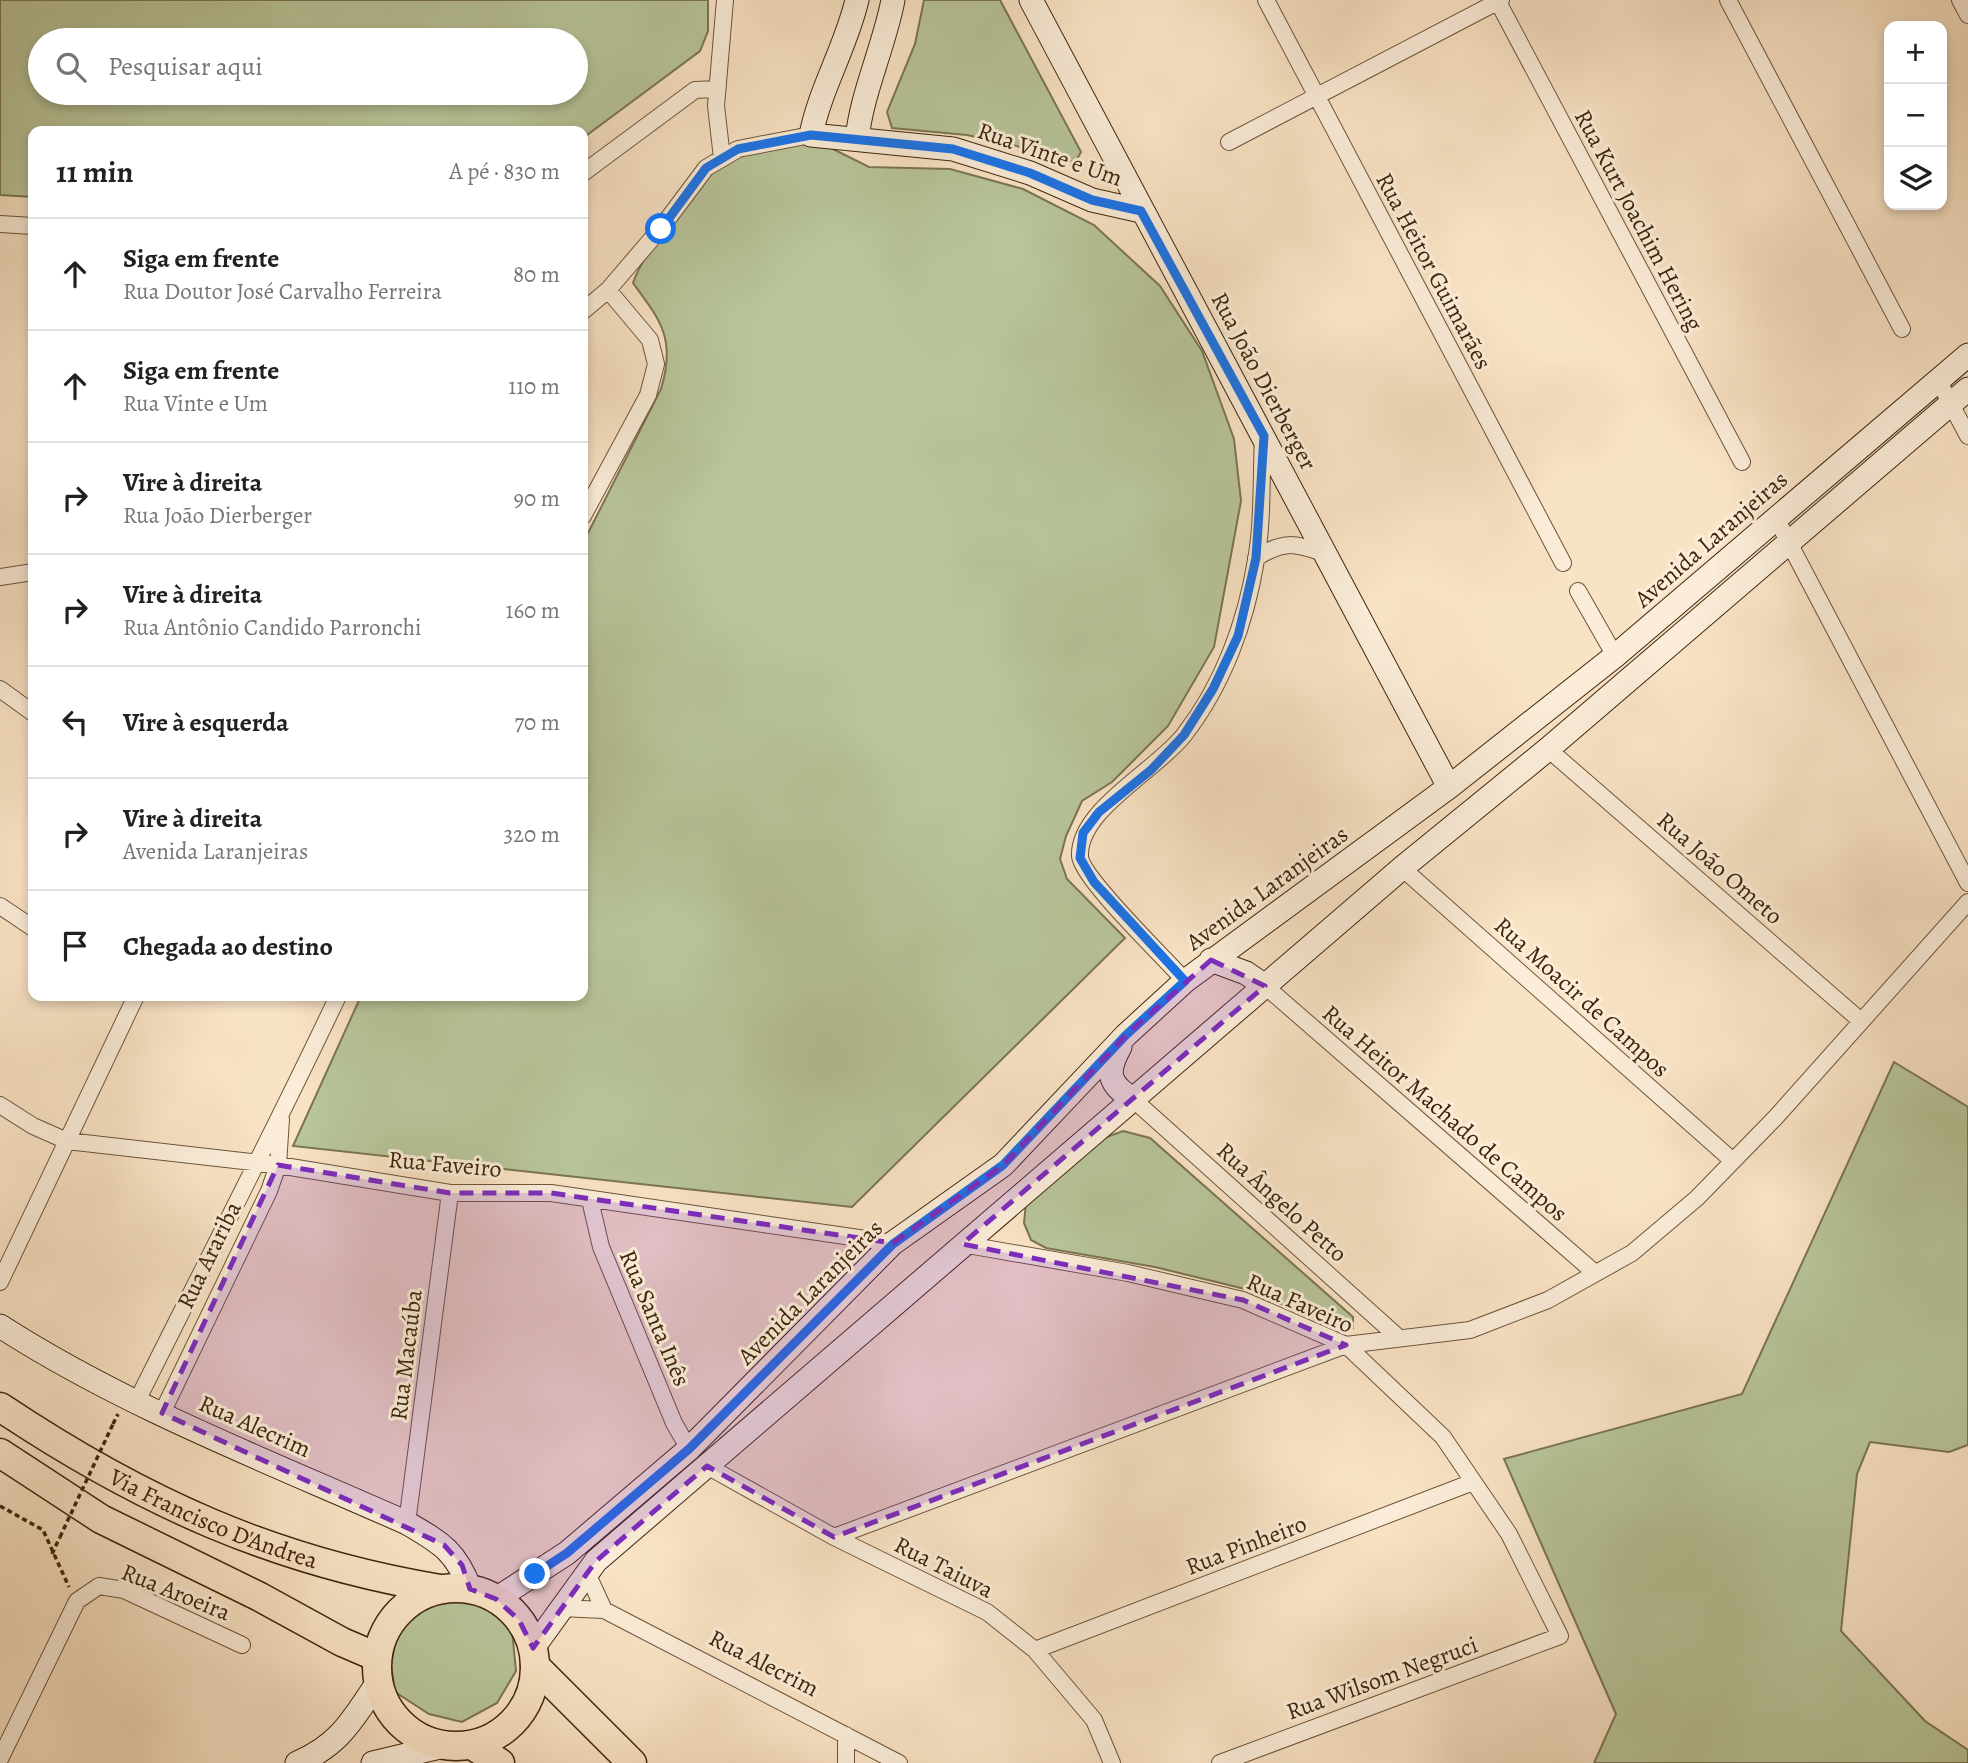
<!DOCTYPE html>
<html lang="pt">
<meta charset="utf-8">
<style>
:root{--surface:#fff;--page:#f2f2f2;--text:#202124;--muted:#757577;--line:#e0e0e0}
body{margin:0;font-family:Alegreya,serif;background:var(--page);color:var(--text)}
.controls{position:absolute;right:21px;top:21px;display:grid;overflow:hidden;border-radius:14px;box-shadow:0 4px 10px #0003}
.controls button{width:63px;height:63px;display:grid;place-items:center;padding:0;border:0;border-bottom:2px solid var(--line);background:var(--surface);color:var(--text);font:35px sans-serif}
.stop{position:absolute;width:21px;height:21px;margin:-16px;border:5px solid #1a73e8;border-radius:50%;background:#fff}
.stop.end{background:#1a73e8;border-color:#fff;box-shadow:0 2px 7px #0008}
.list{margin:0;padding:0;list-style:none}
h2{display:flex;justify-content:space-between;align-items:center;height:91px;margin:0;padding:0 28px;font-size:30px}
h2 small{font-size:23px;font-weight:400;color:var(--muted)}
.list li{display:grid;grid-template-columns:46px 1fr auto;gap:21px;align-items:center;box-sizing:border-box;height:112px;padding:0 28px;border-top:2px solid var(--line)}
.list b{display:block;font-size:26px;white-space:nowrap}
.list p{margin:0;font-size:23px;white-space:nowrap;color:var(--muted)}
.list em{font-size:23px;font-style:normal;color:var(--muted)}
.icon{flex:none;width:38px;height:38px;fill:none;stroke:currentColor;stroke-width:2;stroke-linecap:round;stroke-linejoin:round}
.map{position:relative;flex:none;width:1968px;height:1763px;overflow:hidden}
.search{position:absolute;background:var(--surface);box-shadow:0 4px 10px #0003;left:28px;top:28px;width:560px;height:77px;display:flex;align-items:center;gap:18px;box-sizing:border-box;padding:0 24px;border-radius:38px;color:var(--muted);font-size:26px}
.panel{position:absolute;background:var(--surface);box-shadow:0 4px 10px #0003;left:28px;top:126px;width:560px;height:875px;border-radius:14px}
.map>svg:first-child{display:block}
.green{fill:#b8c59a;stroke:#7b7552;stroke-width:2;fill-rule:evenodd}
.lines{fill:none;stroke-linecap:round;stroke-linejoin:round}
.street-casing{stroke:#6d5439;stroke-width:18}
.secondary-casing{stroke:#3e250a;stroke-width:25}
.highway-casing{stroke:#3e250a;stroke-width:31}
.path{stroke:#3e250a;stroke-width:3.5;stroke-dasharray:5 3.5;stroke-linecap:butt}
.street{stroke:#fbedd9;stroke-width:16}
.secondary{stroke:#fbedd9;stroke-width:23}
.highway{stroke:#f9e3c5;stroke-width:28}
.path-bridge{stroke:#3e250a;stroke-width:3.5;stroke-dasharray:5 3.5;stroke-linecap:butt}
.route{stroke:#1a73e8;stroke-width:9}
.marked{fill:#7b2cbf;fill-opacity:0.2;stroke:#7b2cbf;stroke-width:5;stroke-dasharray:14 9;stroke-linejoin:round}
.labels{text-anchor:middle;stroke-width:6;stroke-linejoin:round;paint-order:stroke}
.street-label{font-size:24px;fill:#3e250a;stroke:#fbedd9}
</style>
<div class="map">
<svg width="1968" height="1763" viewBox="0 0 1968 1763">
<rect width="100%" height="100%" fill="#f9e3c5"/>
<filter id="stains"><feTurbulence type="fractalNoise" baseFrequency=".00286" numOctaves="4"/><feColorMatrix values="0 0 0 0 .2 0 0 0 0 .09 0 0 0 0 .02 0 0 0 .5 -.17"/></filter>
<radialGradient id="worn" r=".72"><stop offset=".6" stop-color="#630" stop-opacity="0"/><stop offset="1" stop-color="#630" stop-opacity=".3"/></radialGradient>
<path class="green" d="M0,0H708V31L700,51L583,138V131H33V197L0,195ZM40,40H576V93H40Z
M924,0H1000L1081,152L1076,161L1066,162L1025,148L967,135L892,128L887,112L915,44Z
M793,143H821L869,167L950,169L1023,189L1094,225L1160,286L1202,351L1234,439L1241,501L1214,647L1168,726L1112,782L1082,801L1066,836L1060,859L1067,879L1125,938L852,1207L293,1146L361,996H583V543L661,389C676,339 661,321 633,283C642,254 702,174 730,160C748,151 774,149 793,143Z
M1894,1062L1968,1107V1445L1949,1452L1870,1442L1857,1474L1841,1631L1925,1721L1968,1750V1763H1594L1616,1714L1504,1459L1742,1394Z
M1123,1131L1150,1138L1353,1317V1328H1342L1245,1289L1155,1267L1046,1248L1031,1240L1024,1223L1026,1203L1104,1138Z
M462,1600L487,1606L512,1630L516,1671L497,1703L462,1722L429,1714L395,1692L391,1665L398,1628L426,1606Z"/>
<g class="lines">
<defs>
<path id="street" d="M1266,0L1563,563
M1497,0L1742,462
M1728,0L1902,329
M1960,0L1968,15
M1229,142L1501,0
M722,158L716,106L725,0
M583,173L695,90L716,89
M0,224L33,226
M583,311L608,290L661,228L706,168L738,149L811,135
M1938,380L1968,436
M583,516L648,395L656,364L650,340L608,290
M1776,518L1968,883
M1256,558C1285,539 1296,544 1326,554
M0,577L33,572
M1578,591L1615,656
M0,689L33,713
M1548,749L1861,1021
M1402,868L1733,1161
M0,906L33,928
M1185,981C1167,960 1081,878 1080,856C1078,810 1157,770 1184,735C1223,685 1246,622 1256,560C1263,521 1261,478 1263,438
M1265,986L1595,1273
M1134,1100L1399,1338
M0,1105L33,1126L67,1141L278,1165L450,1193H551L893,1243
M590,1200L601,1247L674,1423L689,1449
M962,1244L1128,1273L1243,1300L1346,1345L1443,1437L1509,1534L1560,1636L1220,1763
M0,1282L136,996
M137,1401C204,1266 274,1132 338,996
M162,1413L269,1191L278,1165L281,1119
M707,1466L834,1537L987,1612L1035,1650L1094,1720L1112,1763
M407,1523L450,1193
M834,1537L1346,1345L1470,1330L1548,1300L1632,1253L1697,1198L1776,1117L1968,902
M587,1573L604,1610
M560,1608L604,1610L899,1763
M1035,1650L1473,1482
M846,1735V1763
M0,1759L77,1601L99,1586L124,1590L242,1645"/>
<path id="secondary" d="M857,0C846,47 820,89 811,135L953,149L1030,173L1092,200L1141,211
M1031,0L1449,787
M857,139C862,92 884,47 893,0
M1211,960L1246,973L1265,986
M1120,1047C1105,1074 1109,1084 1134,1100
M0,1326C126,1407 270,1462 407,1523C441,1543 456,1551 470,1589
M496,1599L567,1553L689,1449L893,1243L1003,1165L1126,1035L1185,981L1449,787L1615,656L1968,355
M533,1648L596,1561L1402,868L1548,749L1968,389
M297,1763C340,1745 353,1719 378,1682
M373,1763L444,1746"/>
<g id="highway">
<path id="s1" d="M0,1407C141,1501 272,1561 440,1589"/>
<path d="M0,1453L101,1519L260,1597L342,1642L377,1657"/>
<circle cx="456" cy="1667" r="79"/>
<path d="M535,1666L632,1763"/>
<path d="M472,1745L500,1763"/>
</g>
</defs>
<use href="#street" class="street-casing"/>
<use href="#secondary" class="secondary-casing"/>
<use href="#highway" class="highway-casing"/>
<path class="path" d="M113,1424L118,1414
M0,1506L43,1530L69,1587
M52,1554L60,1537"/>
<use href="#street" class="street"/>
<use href="#secondary" class="secondary"/>
<use href="#highway" class="highway"/>
<path class="path-bridge" d="M60,1537L113,1424"/>
</g>
<g class="lines">
<path class="route" d="M535,1574L567,1553L689,1449L893,1244L1003,1165L1126,1035L1185,981L1094,882L1080,858L1083,833L1099,812L1151,770L1184,735L1213,689L1238,636L1256,558L1264,436L1141,211L1092,200L1030,173L953,149L811,135L738,149L706,168L661,229"/>
</g>
<path class="marked" d="M1211,960L1265,986L962,1244L1243,1300L1346,1345L834,1537L707,1466L596,1561L533,1648L519,1620L496,1599L470,1589L462,1565L444,1545L162,1413L278,1165L450,1193H551L893,1243L1003,1165L1126,1035Z"/>
<g class="labels">
<g class="street-label">
<text transform="translate(1050 154) rotate(19)" y="8">Rua Vinte e Um</text>
<text transform="translate(1639 220) rotate(62)" y="8">Rua Kurt Joachim Hering</text>
<text transform="translate(1434 271) rotate(62)" y="8">Rua Heitor Guimarães</text>
<text transform="translate(1264 381) rotate(62)" y="8">Rua João Dierberger</text>
<text transform="translate(1711 539) rotate(-41)" y="8">Avenida Laranjeiras</text>
<text transform="translate(1720 868) rotate(41)" y="8">Rua João Ometo</text>
<text transform="translate(1267 888) rotate(-36)" y="8">Avenida Laranjeiras</text>
<text transform="translate(1582 997) rotate(42)" y="8">Rua Moacir de Campos</text>
<text transform="translate(1445 1113) rotate(41)" y="8">Rua Heitor Machado de Campos</text>
<text transform="translate(445 1164) rotate(5)" y="8">Rua Faveiro</text>
<text transform="translate(1282 1202) rotate(42)" y="8">Rua Ângelo Petto</text>
<text transform="translate(209 1255) rotate(-64)" y="8">Rua Arariba</text>
<text transform="translate(810 1292) rotate(-45)" y="8">Avenida Laranjeiras</text>
<text transform="translate(1300 1303) rotate(24)" y="8">Rua Faveiro</text>
<text transform="translate(655 1318) rotate(67)" y="8">Rua Santa Inês</text>
<text transform="translate(406 1355) rotate(-83)" y="8">Rua Macaúba</text>
<text transform="translate(255 1426) rotate(24)" y="8">Rua Alecrim</text>
<text dy="8" stroke="none"><textPath href="#s1" startOffset="242">Via Francisco D'Andrea</textPath></text>
<text transform="translate(1246 1545) rotate(-21)" y="8">Rua Pinheiro</text>
<text transform="translate(944 1567) rotate(27)" y="8">Rua Taiuva</text>
<text transform="translate(176 1592) rotate(22)" y="8">Rua Aroeira</text>
<text transform="translate(764 1663) rotate(27)" y="8">Rua Alecrim</text>
<text transform="translate(1382 1678) rotate(-20)" y="8">Rua Wilsom Negruci</text>
</g>
</g>
<rect width="100%" height="100%" filter="url(#stains)"/>
<rect width="100%" height="100%" fill="url(#worn)"/>
</svg>
<div class="controls">
<button>+</button>
<button>−</button>
<button><svg class="icon" aria-label="layers" viewBox="0 0 24 24"><path d="M12 4l9 5-9 5-9-5zM3 14l9 5 9-5"/></svg></button>
</div>
<div class="stop" style="left:661px;top:229px"></div>
<div class="stop end" style="left:535px;top:1574px"></div>
<div class="search"><svg class="icon" aria-label="search" viewBox="0 0 24 24"><circle cx="10" cy="10" r="6"/><path d="M15 15l6 6"/></svg>Pesquisar aqui</div>
<section class="panel">
<h2>11 min<small>A pé · 830 m</small></h2>
<ul class="list">
<li><svg class="icon" aria-label="ahead" viewBox="0 0 24 24"><path d="M12 20V5M6 11l6-6 6 6"/></svg><div><b>Siga em frente</b><p>Rua Doutor José Carvalho Ferreira</p></div><em>80 m</em></li>
<li><svg class="icon" aria-label="ahead" viewBox="0 0 24 24"><path d="M12 20V5M6 11l6-6 6 6"/></svg><div><b>Siga em frente</b><p>Rua Vinte e Um</p></div><em>110 m</em></li>
<li><svg class="icon" aria-label="right" viewBox="0 0 24 24"><path d="M7 20v-9h11M14 6l5 5-5 5"/></svg><div><b>Vire à direita</b><p>Rua João Dierberger</p></div><em>90 m</em></li>
<li><svg class="icon" aria-label="right" viewBox="0 0 24 24"><path d="M7 20v-9h11M14 6l5 5-5 5"/></svg><div><b>Vire à direita</b><p>Rua Antônio Candido Parronchi</p></div><em>160 m</em></li>
<li><svg class="icon" aria-label="left" viewBox="0 0 24 24"><path d="M17 20v-9H6M10 6l-5 5 5 5"/></svg><div><b>Vire à esquerda</b></div><em>70 m</em></li>
<li><svg class="icon" aria-label="right" viewBox="0 0 24 24"><path d="M7 20v-9h11M14 6l5 5-5 5"/></svg><div><b>Vire à direita</b><p>Avenida Laranjeiras</p></div><em>320 m</em></li>
<li><svg class="icon" aria-label="arrive" viewBox="0 0 24 24"><path d="M6 21V4h12l-3 4 3 4H6"/></svg><div><b>Chegada ao destino</b></div></li>
</ul>
</section>
</div>
